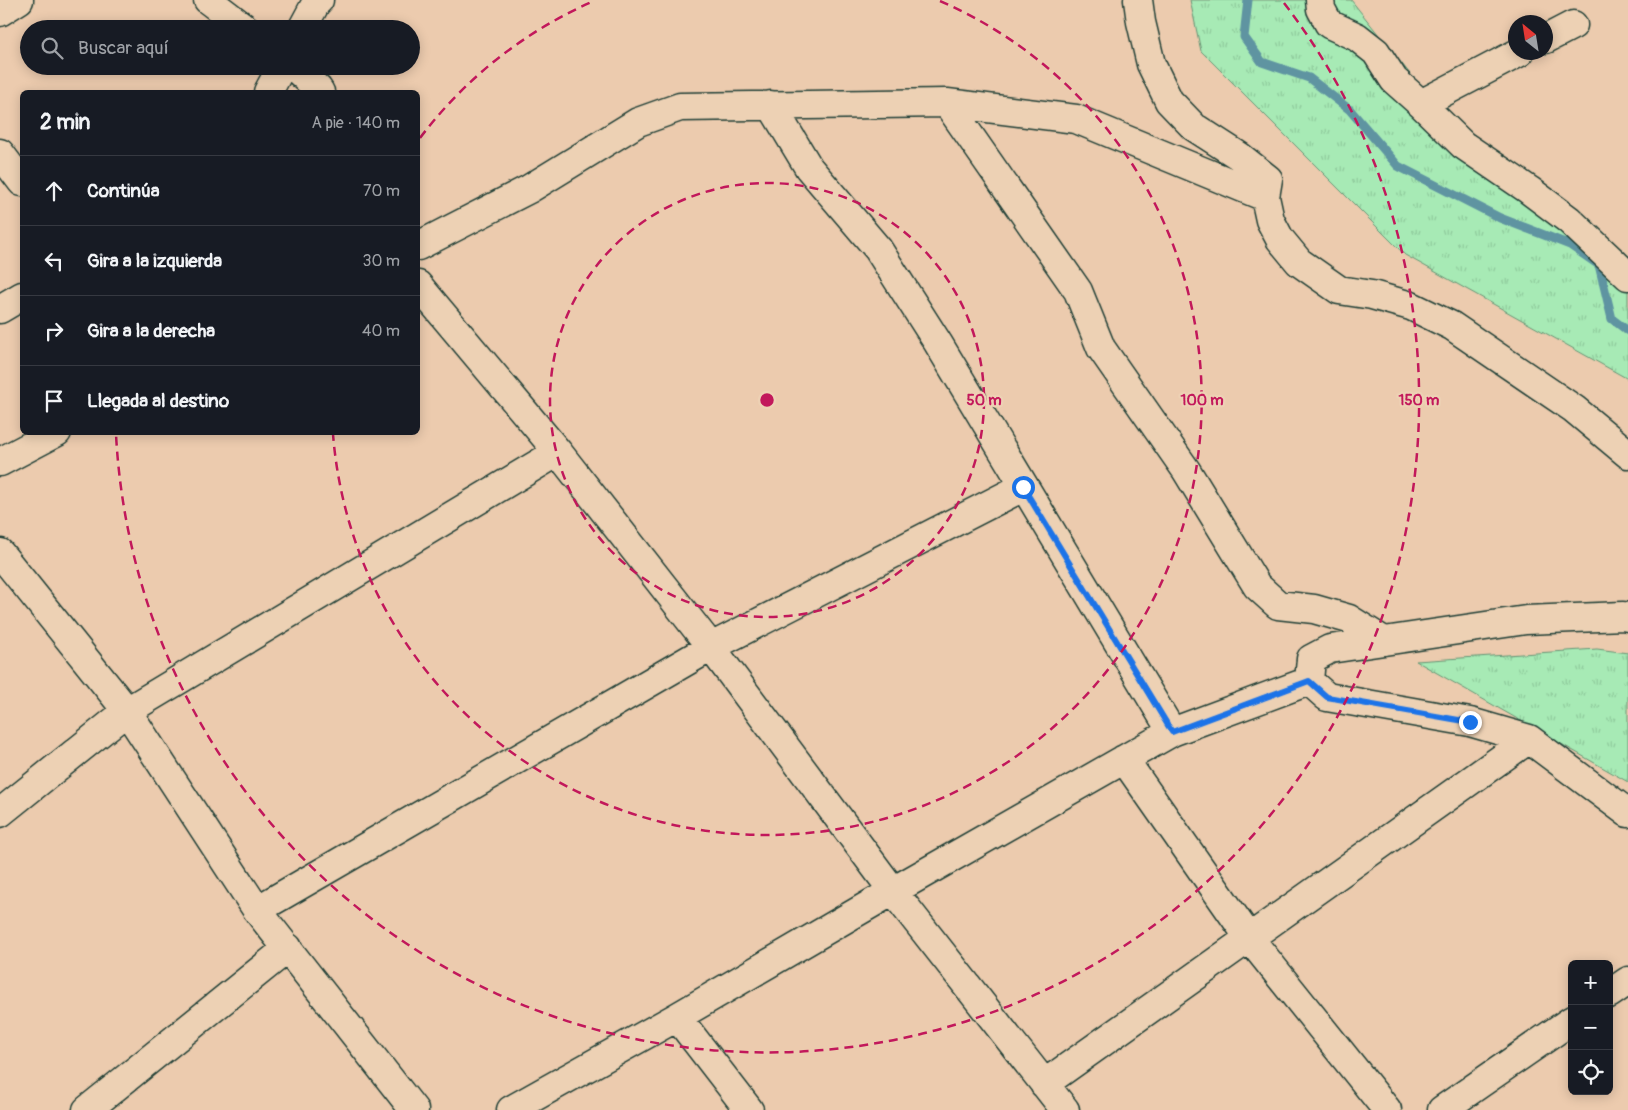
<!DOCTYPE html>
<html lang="es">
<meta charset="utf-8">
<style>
:root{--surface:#171b24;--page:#242831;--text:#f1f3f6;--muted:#9ea1a6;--line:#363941}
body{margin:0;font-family:Pangolin,sans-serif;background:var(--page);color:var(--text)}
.controls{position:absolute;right:15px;bottom:15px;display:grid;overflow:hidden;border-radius:8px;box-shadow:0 2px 12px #0003}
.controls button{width:45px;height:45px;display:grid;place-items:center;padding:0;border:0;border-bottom:1px solid var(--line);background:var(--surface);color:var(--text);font:25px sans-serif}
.compass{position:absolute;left:1508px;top:15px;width:45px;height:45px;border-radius:50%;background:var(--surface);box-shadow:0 2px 12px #0003;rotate:330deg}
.stop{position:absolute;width:15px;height:15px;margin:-11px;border:4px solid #1a73e8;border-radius:50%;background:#fff}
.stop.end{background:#1a73e8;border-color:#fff;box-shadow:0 1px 5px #0008}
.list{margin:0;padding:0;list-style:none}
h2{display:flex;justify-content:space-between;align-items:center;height:65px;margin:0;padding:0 20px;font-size:21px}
h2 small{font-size:16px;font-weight:400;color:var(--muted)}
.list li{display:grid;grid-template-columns:32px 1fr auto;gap:15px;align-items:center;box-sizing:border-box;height:70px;padding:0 20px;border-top:1px solid var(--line)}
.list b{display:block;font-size:19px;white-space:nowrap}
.list em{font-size:16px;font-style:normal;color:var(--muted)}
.icon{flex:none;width:28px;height:28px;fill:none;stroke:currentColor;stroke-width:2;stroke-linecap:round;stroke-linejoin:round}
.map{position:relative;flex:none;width:1628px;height:1110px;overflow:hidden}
.search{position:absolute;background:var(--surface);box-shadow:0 2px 12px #0003;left:20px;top:20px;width:400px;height:55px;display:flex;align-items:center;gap:12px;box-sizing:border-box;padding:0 18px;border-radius:28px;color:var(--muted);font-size:19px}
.panel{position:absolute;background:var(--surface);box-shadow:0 2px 12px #0003;left:20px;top:90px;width:400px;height:345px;border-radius:8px}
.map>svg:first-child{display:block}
.grass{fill:url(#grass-tufts);stroke:#639474}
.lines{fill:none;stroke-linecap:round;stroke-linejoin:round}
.stream{stroke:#5e94a1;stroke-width:9}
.minor-casing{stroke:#1f3d34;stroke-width:31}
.minor{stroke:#edd1b4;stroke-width:28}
.route{stroke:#1a73e8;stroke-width:6}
.ring{fill:none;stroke:#c2185b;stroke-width:2.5;stroke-dasharray:9 6}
.centre{fill:#c2185b;stroke:#edd1b4;stroke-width:2.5}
.ring-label{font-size:15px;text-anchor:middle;font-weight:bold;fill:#c2185b;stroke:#edd1b4;stroke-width:4.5;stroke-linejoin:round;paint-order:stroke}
</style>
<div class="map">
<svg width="1628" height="1110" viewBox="0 0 1628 1110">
<defs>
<pattern id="grass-tufts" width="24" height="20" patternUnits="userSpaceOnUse" patternTransform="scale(1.25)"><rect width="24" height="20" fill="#a7eab5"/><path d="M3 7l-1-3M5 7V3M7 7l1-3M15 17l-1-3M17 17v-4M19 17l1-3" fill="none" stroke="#8fca9c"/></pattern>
</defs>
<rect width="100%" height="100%" fill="#eccbae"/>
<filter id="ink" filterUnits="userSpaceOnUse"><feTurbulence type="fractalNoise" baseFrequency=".02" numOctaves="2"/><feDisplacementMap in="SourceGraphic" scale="10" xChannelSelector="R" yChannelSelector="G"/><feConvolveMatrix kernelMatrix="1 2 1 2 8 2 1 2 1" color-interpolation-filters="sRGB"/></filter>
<g filter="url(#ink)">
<path class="grass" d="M1190,0H1351L1481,163L1628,261V379L1405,255L1201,51Z
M1597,649L1628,653V782L1416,661Z"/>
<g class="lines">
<path class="stream" d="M1248,0L1244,37L1262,62L1309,78L1350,110L1398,166L1500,218L1570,245L1599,265L1612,319L1628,331"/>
<defs>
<path id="minor" d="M208,0L246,29
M1138,0L1141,22L1151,64L1169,101L1194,127L1239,156L1268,179L1265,197L1270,220L1280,239L1299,262L1339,290L1372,295L1411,306L1452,326L1574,409L1628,454
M1320,0L1321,9L1329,24L1357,37L1376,52L1394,80L1421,104L1463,145L1529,190L1569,220L1628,276
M0,12L19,0
M302,29L316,3L319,0
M1546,39L1573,25
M293,66L318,89L320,92
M268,92L282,66
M947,103L1078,291L1101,348L1186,470L1257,586L1278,605L1314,609L1349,619L1384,641
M1421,104L1520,52
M771,105L809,168L878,249L938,343L1172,732
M0,153L22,182
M418,246L529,189L638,122L680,107L947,103L1076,119L1265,197
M418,285L558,452L711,647L893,891L1065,1110
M0,309L22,296
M0,462L57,432
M0,553L127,711L257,910L414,1110
M1628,617L1623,616L1526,620L1330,649L1311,659L1309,681L1327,697L1470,722L1529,739L1628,813
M1124,759L1250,939L1387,1110
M0,813L127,711L558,452
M257,910L711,647L1023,487
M1609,994L1628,981
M677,1017L749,1110
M1044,1084L1529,739
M87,1110L288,948
M511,1110L677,1017L893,891L1172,732L1309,681
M1442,1110L1572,1020"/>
</defs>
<use href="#minor" class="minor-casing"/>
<use href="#minor" class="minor"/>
</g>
</g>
<g class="lines" filter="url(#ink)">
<path class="route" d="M1023,487L1172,732L1309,681L1327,697L1470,722"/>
</g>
<g class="ring">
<circle cx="767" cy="400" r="217"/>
<path d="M420 138A435 435 0 0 1 594 1M940 1A435 435 0 1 1 333 434"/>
<path d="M1284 3A652 652 0 1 1 116 434"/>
</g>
<circle cx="767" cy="400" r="8" class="centre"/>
<g class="ring-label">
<text x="984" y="405">50 m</text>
<text x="1202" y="405">100 m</text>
<text x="1419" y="405">150 m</text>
</g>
</svg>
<div class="controls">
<button>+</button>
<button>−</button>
<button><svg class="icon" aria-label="locate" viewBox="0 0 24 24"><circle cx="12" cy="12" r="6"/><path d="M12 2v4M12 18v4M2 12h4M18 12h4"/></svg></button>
</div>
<svg class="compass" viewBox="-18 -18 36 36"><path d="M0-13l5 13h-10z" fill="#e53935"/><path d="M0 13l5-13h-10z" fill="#9ea1a6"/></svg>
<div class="stop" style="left:1023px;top:487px"></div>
<div class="stop end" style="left:1470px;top:722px"></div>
<div class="search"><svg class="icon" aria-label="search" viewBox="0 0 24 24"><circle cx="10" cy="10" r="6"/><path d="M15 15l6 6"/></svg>Buscar aquí</div>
<section class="panel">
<h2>2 min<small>A pie · 140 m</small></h2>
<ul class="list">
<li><svg class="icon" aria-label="ahead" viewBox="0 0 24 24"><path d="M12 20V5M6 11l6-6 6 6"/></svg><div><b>Continúa</b></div><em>70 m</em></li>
<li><svg class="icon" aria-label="left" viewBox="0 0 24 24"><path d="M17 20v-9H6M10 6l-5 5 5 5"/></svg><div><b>Gira a la izquierda</b></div><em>30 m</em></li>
<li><svg class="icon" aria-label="right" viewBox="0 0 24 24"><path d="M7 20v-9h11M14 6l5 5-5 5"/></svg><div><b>Gira a la derecha</b></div><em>40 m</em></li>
<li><svg class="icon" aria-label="arrive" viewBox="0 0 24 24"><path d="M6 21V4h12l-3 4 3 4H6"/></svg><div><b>Llegada al destino</b></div></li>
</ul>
</section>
</div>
